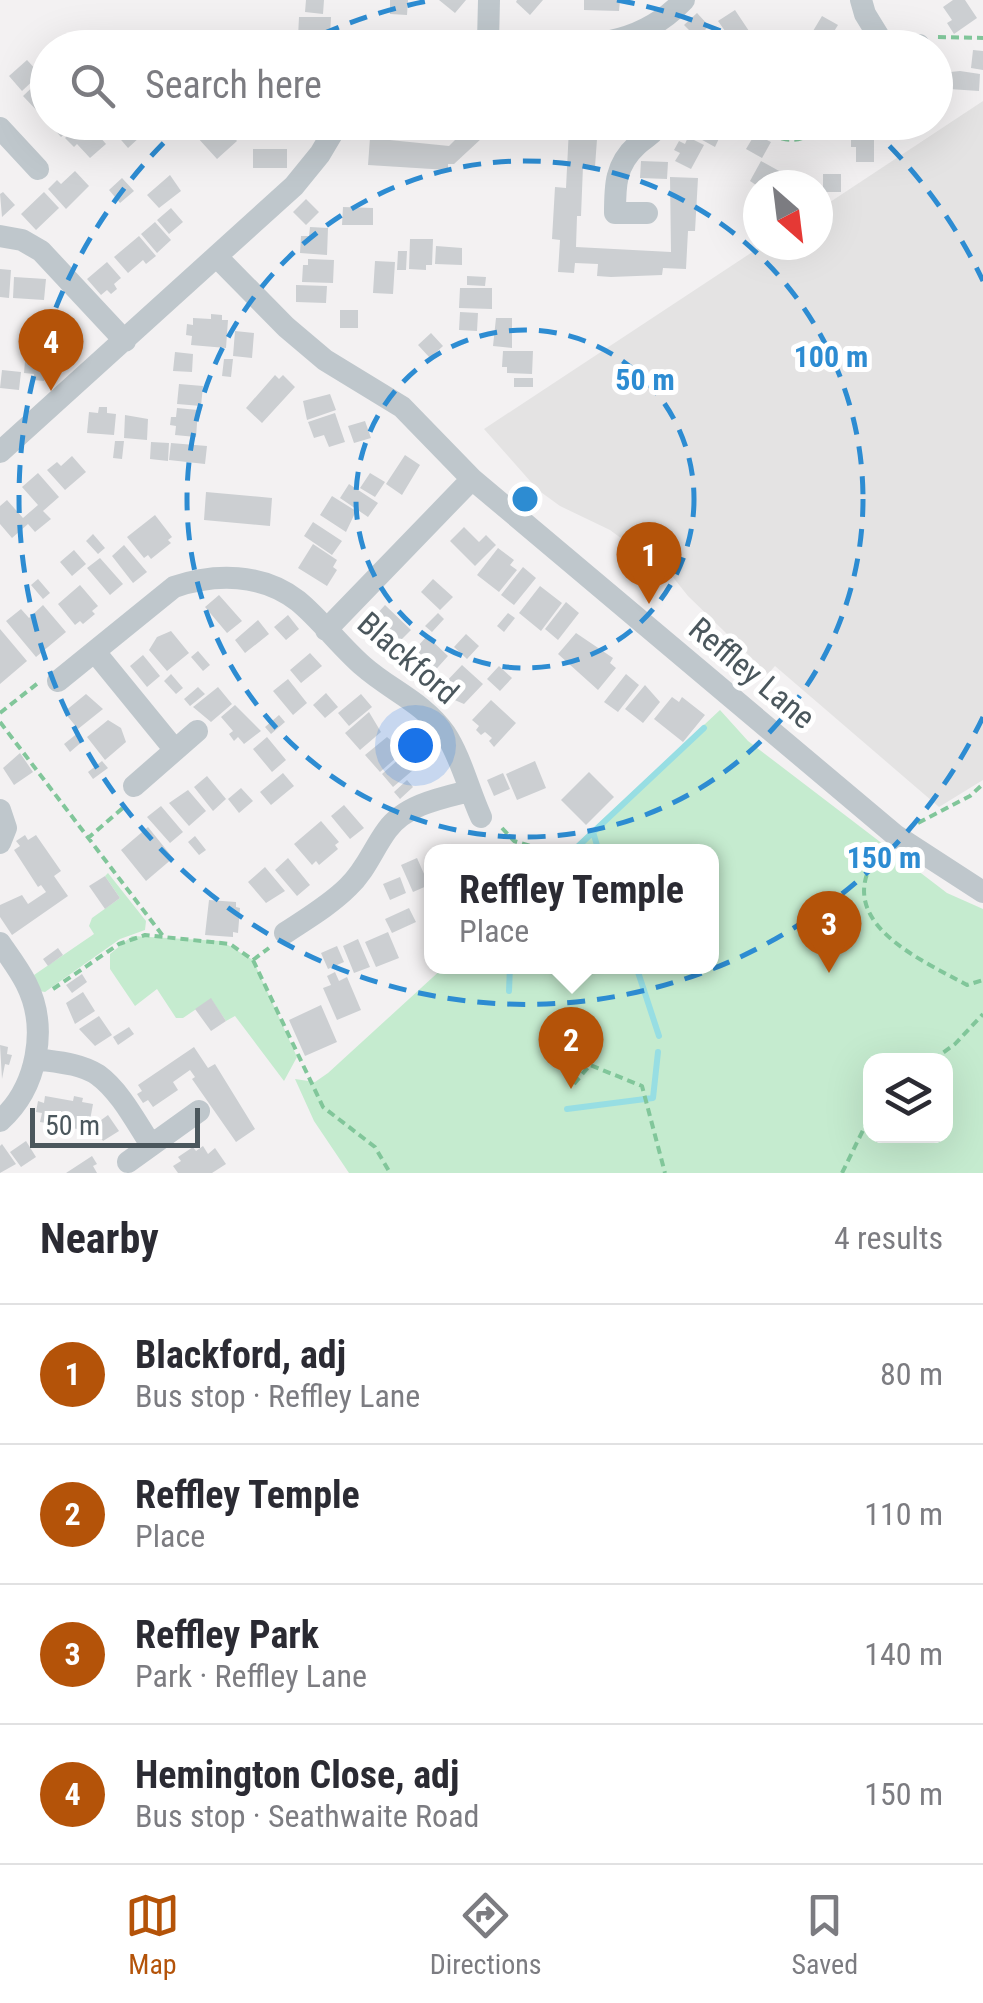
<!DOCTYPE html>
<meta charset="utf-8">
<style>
:root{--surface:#fff;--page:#f7f7f7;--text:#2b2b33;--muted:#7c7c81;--line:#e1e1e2;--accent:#b45309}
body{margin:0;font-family:"Roboto Condensed",sans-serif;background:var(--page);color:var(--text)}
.controls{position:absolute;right:30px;bottom:30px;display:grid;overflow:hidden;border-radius:20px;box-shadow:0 10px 40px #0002}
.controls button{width:90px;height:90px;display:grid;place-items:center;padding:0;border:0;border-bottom:2px solid var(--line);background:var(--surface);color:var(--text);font:50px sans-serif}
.compass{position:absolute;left:743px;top:170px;width:90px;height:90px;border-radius:50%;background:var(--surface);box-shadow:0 10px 40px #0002;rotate:152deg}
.scale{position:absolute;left:30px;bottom:25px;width:170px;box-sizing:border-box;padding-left:10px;border:5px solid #4b575d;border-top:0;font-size:28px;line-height:35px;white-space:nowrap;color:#4b575d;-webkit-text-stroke:8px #fff;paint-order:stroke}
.you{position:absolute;left:415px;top:745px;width:35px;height:35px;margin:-25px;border:8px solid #fff;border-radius:50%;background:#1a73e8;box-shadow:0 0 0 15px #1a73e833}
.badge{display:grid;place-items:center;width:65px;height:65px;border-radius:50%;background:var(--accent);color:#fff;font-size:32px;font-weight:700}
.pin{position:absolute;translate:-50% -82px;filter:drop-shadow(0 2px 5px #0008)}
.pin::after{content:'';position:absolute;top:52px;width:35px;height:30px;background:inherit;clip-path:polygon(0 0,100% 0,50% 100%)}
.popup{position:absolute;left:424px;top:844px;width:295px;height:130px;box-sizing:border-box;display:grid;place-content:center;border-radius:20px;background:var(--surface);filter:drop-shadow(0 2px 8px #0005);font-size:32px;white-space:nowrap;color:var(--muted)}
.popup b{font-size:38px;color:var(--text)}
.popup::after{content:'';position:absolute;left:50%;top:100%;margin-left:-20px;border:20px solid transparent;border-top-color:var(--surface)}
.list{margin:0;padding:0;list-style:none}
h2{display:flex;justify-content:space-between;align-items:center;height:130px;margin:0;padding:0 40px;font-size:42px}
h2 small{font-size:32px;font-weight:400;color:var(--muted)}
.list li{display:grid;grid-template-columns:65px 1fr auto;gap:30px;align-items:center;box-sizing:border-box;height:140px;padding:0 40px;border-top:2px solid var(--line)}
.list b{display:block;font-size:38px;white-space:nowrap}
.list p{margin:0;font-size:32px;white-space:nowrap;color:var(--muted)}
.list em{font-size:32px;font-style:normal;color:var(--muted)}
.icon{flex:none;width:55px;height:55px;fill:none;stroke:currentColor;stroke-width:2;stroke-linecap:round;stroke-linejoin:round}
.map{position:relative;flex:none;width:983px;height:1173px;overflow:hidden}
.search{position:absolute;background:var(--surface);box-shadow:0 10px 40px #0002;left:30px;right:30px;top:30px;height:110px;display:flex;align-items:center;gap:25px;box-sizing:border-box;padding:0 35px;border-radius:55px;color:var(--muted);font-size:38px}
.sheet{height:690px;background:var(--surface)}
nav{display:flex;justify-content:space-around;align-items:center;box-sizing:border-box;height:140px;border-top:2px solid var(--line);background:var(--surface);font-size:28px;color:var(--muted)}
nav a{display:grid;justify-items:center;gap:5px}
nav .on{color:var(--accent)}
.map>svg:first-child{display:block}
.education{fill:#e4e3e3}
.green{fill:#c5ebcf;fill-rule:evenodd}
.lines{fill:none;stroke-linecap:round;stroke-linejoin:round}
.stream{stroke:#97dee3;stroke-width:6}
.building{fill:#cccfd2}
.path{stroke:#81c69a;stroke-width:4;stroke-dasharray:8 5;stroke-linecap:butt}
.street{stroke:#bfc7cc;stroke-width:22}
.ring{fill:none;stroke:#2d8cd2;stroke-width:5;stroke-dasharray:18 12}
.labels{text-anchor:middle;stroke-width:10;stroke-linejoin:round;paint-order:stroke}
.street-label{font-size:32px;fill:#4b575d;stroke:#fff}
.centre{fill:#2d8cd2;stroke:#fff;stroke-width:5}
.ring-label{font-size:30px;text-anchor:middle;font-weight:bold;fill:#2d8cd2;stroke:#fff;stroke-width:10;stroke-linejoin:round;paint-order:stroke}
</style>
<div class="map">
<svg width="983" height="1173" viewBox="0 0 983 1173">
<rect width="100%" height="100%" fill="#f3f1f2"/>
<path class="education" d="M983,101V780L939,807L775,666L768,674L688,596L672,576L610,530L560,506L538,490L484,429L763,245H818V210Z"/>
<path class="green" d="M720,710L748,741L947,893L983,909V1173H349L314,1121L295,1079L315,1082L328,1073L444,967L711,966V852L569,851ZM870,1060H946V1136H870Z
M108,873L146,921L145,930L120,939L45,992L39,991L34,975L94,934L89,926L92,918L120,898L105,876Z
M132,936L221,941L253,960L297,1057L284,1081L235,1016L226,1021L211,999L183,1018H176L157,989L135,1006L110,969V954Z"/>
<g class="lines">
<path class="stream" d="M593,832L599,852
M572,852L704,728
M636,966L659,1036
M509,991L510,966
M567,1109L653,1098L658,1052"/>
</g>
<path class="building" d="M306,0H324L323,14L305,12Z
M390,0H408L407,15L390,14Z
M439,0H466L455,13Z
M517,0H543L530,15L516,2Z
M584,0H620L619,11L584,10Z
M953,0H965L977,18L954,34L947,23L952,20L943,7Z
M735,10L753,37L737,48L718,21Z
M697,13L709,26L697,38L684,25Z
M822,16L838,25L828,41L813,31Z
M299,17H331L330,37H298Z
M809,32L828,44L832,40L844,48H805L800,44Z
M973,50L983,51V70L971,68Z
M27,60L40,74L22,91L9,76Z
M936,68L945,69L941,100H936Z
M960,71L980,74L979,91L949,89L950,72Z
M43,77L48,82V107L40,114L23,96Z
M48,122H77L61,137Z
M82,122H87L106,144L90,158L77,144L74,147L65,138Z
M213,122H221L237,141L217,159L197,137Z
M236,122H254V133L236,132Z
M465,122H489L488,131H482V138L454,164H448V170L368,165L370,138L449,146L465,130Z
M688,122H713L723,130L715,147L684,130Z
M129,123L141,136L128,148L116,134Z
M569,128L587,129V138L597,139L595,167L583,166L581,216H577L576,247L671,252L670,177L698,178L695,231H688L686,269L663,268L662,275L611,277L597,276L598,264L575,263L574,273L558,272L560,240L552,239L555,187L566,188Z
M755,134L771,142L762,158L746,149Z
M851,134H874V162H856V147H851Z
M688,137L704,145L691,169L675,161L680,153L674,150L679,141L685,144Z
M253,149H287V168H253Z
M641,161L668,162L667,179L640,178Z
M761,161L790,177L786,185H756L750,181Z
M75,171L89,186L66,209L48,189L57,180L61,184Z
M795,172L813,182L811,185H788Z
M823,174H841V192H823Z
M170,175L181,191L159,208L147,195Z
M122,178L134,191L120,203L109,190Z
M3,192L15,205L2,217L0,194Z
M44,192L59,208L36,230L21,214Z
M306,199L319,212L306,225L293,212Z
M343,207L373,208V225H342Z
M171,208L183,222L169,234L157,220Z
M155,222L171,240L157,253L141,234Z
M310,227L328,228L327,255L300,253L301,236H309Z
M139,236L156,256L146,264L143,260L128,273L114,257Z
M410,239H433L432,265H426V270L409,269Z
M436,246L462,248V265L435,264Z
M398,251H407L406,270H397Z
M308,259L334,260L333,283L302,282L303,265H308Z
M375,261L395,262L393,294L373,293Z
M107,262L121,278L114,284L117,289L111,294L107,290L101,295L87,279Z
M0,269L11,270L9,298L0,297Z
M467,276L486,277L485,286L467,285Z
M14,277L46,279L44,300L13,298Z
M296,285L327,286L326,303L296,302Z
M460,288H492V309L459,308Z
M340,310H358V328H340Z
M460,312L478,313L477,331L459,330Z
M211,314L222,315V320H228L226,348L191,345L192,336L186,335L187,324L193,325V318L211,319Z
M496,318H512V348L493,346Z
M56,322L75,323L74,341L55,340Z
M235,331L254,333L252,358L233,356Z
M431,333L443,346L430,358L418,345Z
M27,338L55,340L54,347L59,348L58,358H53L52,375H45L44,381L33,380L34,374L24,373Z
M503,351H533L532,374L507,373V367H502Z
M175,352L193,354L192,372L173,371Z
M224,359H233L231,377L222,376Z
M2,370L21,372L19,390L0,388Z
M275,375L279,379L283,375L295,387L262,423L246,408Z
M514,378H533V387H514Z
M179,384L203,386L201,406L177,404Z
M330,394L336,410L307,420L303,401Z
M99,407H107V413L116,414L114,435L87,433L89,412L98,413Z
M177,408L198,410L196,437L175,435L176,426L170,425L171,417H176Z
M335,413L345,442L329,447L324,435L314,438L308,422Z
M125,415L148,419L147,440L124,438Z
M365,421L371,438L354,443L348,426Z
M115,441H124L122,459L113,458Z
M151,442L169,443L168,461L150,459Z
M171,443L207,446L205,464L169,460Z
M405,455L420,465L402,495L386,484Z
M72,456L86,472L65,490L47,470L57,462L61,466Z
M38,473L59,497L43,511L51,519L35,532L28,524L12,538L0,524V506L7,500L23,518L38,505L22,487Z
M370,473L385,482L375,497L360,488Z
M349,484L378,503L368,517L340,498Z
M206,492L272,498L270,526L204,520Z
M332,496L356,511L346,532L320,515Z
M155,515L172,537L168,540L171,543L151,559L148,555L144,558L127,537Z
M313,522L342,541L332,555L304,536Z
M464,527L479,542L486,535L496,545L475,566L450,541Z
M93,534L105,548L98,554L86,541Z
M313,544L337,560L333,567L337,570L327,586L298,568Z
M124,545L147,572L133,583L112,556Z
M498,548L514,560L510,565L517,570L499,592L477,575Z
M74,550L86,564L72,576L60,562Z
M100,558L123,584L110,595L87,568Z
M523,567L536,578L514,605L501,595Z
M38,579L50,593L43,599L31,585Z
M433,579L453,597L440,610L421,592Z
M80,585L98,606L92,611L95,614L83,624L80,621L75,625L58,604Z
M540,586L562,603L541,631L519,613Z
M219,595L242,621L227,633L205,607Z
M566,602L579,613L558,640L545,629Z
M43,605L66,632L36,657L6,621L21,609L29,618Z
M385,605L411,630L392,649L388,646L385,649L367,632L370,629L367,625Z
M438,613L444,619L432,632L425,626Z
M508,613L515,618L504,632L497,626Z
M288,615L299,629L286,640L274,627Z
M258,620L269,634L245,653L235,640Z
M0,629L27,661L0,684Z
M171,631L189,653L167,671L149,650L157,637Z
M576,633L613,658L610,663L616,668L598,690L558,654Z
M466,634L479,646L467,659L454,647Z
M427,636L448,656L430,676L416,670L408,657Z
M198,651L210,665L203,671L191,657Z
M310,653L322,666L301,683L290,670Z
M143,655L160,676L147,687L130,666Z
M462,665L483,684L464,704L450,698L443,685Z
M499,666L512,678L500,691L487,679Z
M171,674L183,688L176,694L164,681Z
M626,674L639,685L618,712L604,702Z
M288,679L307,703L293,715L273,691Z
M645,685L660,702L643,723L625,709Z
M198,687L205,694L190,706L184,699Z
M218,687L232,704L211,722L193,707Z
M326,693L338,707L325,718L313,705Z
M86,694L103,709L78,729L64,712Z
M361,694L372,707L349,726L338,713Z
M672,697L679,702L682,697L705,715L683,742L654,719Z
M491,700L516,723L494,747L489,741L492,738L485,732L481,735L476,730L479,726L472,720Z
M235,705L261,731L244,744L238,737L234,741L229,734L233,731L221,717Z
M369,712L381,732L360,750L345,733Z
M279,715L285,722L271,734L265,727Z
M108,720L121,728L126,742L105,760L87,737Z
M79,732L84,740L70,752L64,744Z
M267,737L286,760L272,772L253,749Z
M387,737L404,751L380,772L365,755Z
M408,751L419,765L393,787L382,774Z
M20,753L33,772L14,785L3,768Z
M102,761L108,768L93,779L88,772Z
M535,761L546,788L517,800L506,774Z
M589,772L614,797L586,825L561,800Z
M283,773L294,786L271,805L260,792Z
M503,773L510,789L494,796L487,780Z
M207,776L226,799L213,811L194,787Z
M407,780L413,787L400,799L394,792Z
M241,788L253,801L239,813L228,799Z
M188,790L206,811L189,826L169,803Z
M344,805L364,828L350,839L331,816Z
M161,806L183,832L170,843L147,817Z
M321,821L339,842L335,845L338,849L319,865L316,861L312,865L294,844Z
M148,827L173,858L146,881L121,850Z
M25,835L28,840L36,835L61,871L54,876L68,896L12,935L0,917V905L22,895L28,904L46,892L41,885L38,887L14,850L20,846L16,841Z
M195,836L206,850L199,855L188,842Z
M288,858L310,885L297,896L275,870Z
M417,858L429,885L413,892L401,865Z
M265,867L285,891L266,903L248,882Z
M105,876L120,898L105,909L89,886Z
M400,877L406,893L390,900L383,884Z
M209,900L236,902V907L240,908L238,933L233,932V937L205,935Z
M409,908L416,922L392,933L385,919Z
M388,932L399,958L376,967L365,942Z
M358,939L370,967L354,973L343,946Z
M337,946L344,962L328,969L321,953Z
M58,948L63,955L48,966L43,959Z
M335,972L339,981L347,977L361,1010L337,1020L323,988L331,985L327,976Z
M82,974L87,982L72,993L66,985Z
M83,992L95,1011L75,1024L66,1003Z
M211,998L226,1021L211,1031L195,1009Z
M321,1005L337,1042L305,1056L289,1020Z
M99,1016L112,1035L95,1046L79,1029Z
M129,1027L134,1034L118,1045L113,1037Z
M0,1045L8,1047L7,1054L12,1055L9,1065L5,1064L2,1079Z
M194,1047L208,1068L215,1064L255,1129L236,1142L192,1079L195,1077L190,1070L173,1082L178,1090L153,1107L148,1100L143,1103L137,1094L142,1091L138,1085Z
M45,1096L73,1101L74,1096L83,1098L82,1102L93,1104L88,1131L40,1122L42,1113L36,1112L38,1101L44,1103Z
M108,1115L119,1131L103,1141L93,1126Z
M26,1141L36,1157L21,1167L10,1152Z
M2,1144L16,1164L0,1173V1146Z
M203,1146L208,1154L215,1148L226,1164L212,1173H178L173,1166L181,1161L178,1157L193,1147L196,1151Z
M92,1156L97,1164L93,1166L97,1173H66Z"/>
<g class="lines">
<path class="path" d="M938,37L983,38
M746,122C773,136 800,154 820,122
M0,713L38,683
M0,722L163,936
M918,823L970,796L983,784
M502,828L514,841L550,852
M87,839L125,806
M879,852C828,921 920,959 967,985L983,980
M253,960L269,948
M53,989L119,944L145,935L230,944L253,960L323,1107L375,1147L390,1173
M933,1060L955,1044L983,1014
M574,1084L590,1065L642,1086L665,1173
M842,1173L870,1116"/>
<path class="street" d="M861,0L865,14L884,45H919
M488,42L489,0
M431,48C521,28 612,76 684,0
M0,128L38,169
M647,213H615C615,186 615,165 637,145C646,137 654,134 660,122
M0,236L22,240L41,251L125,341
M217,257L286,327L325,360L402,407L472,479L895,835L983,892
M0,452L294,186L320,154L339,122
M326,630L472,479
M95,652L175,750
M58,681L174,587C215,573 262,573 298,601C321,620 340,646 363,666C390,690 423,702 445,733C461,757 469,791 481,817
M134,786L197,731
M0,810L6,828L0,843
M285,933C306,919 330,905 348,887C366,870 373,849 387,830C405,805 441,798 469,791
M0,943C9,956 19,969 26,983C49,1028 37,1088 0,1121
M36,1059C56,1062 80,1063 98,1075C120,1091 136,1122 151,1145
M128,1162L199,1111"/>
</g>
<g class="ring">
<circle cx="525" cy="499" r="169"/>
<circle cx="525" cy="499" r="338"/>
<path d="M983 717A507 507 0 1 1 182 125M295 47A507 507 0 0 1 433 0M617 0A507 507 0 0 1 755 47M868 125A507 507 0 0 1 983 281"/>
</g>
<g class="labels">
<g class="street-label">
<text transform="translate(408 658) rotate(41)" y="11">Blackford</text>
<text transform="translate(752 673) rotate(40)" y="11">Reffley Lane</text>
</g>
</g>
<circle cx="525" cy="499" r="15" class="centre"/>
<g class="ring-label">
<text x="831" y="367">100 m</text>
<text x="645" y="390">50 m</text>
<text x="884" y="868">150 m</text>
</g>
</svg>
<div class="controls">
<button><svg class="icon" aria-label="layers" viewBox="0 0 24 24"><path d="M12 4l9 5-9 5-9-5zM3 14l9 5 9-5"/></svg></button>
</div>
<svg class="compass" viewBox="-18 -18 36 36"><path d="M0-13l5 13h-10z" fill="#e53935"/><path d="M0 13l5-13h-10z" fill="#7c7c81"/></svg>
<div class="scale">50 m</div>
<div class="you"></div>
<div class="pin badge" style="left:649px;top:604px">1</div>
<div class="pin badge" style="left:571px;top:1089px">2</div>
<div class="popup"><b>Reffley Temple</b>Place</div>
<div class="pin badge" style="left:829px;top:973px">3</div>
<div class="pin badge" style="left:51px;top:391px">4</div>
<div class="search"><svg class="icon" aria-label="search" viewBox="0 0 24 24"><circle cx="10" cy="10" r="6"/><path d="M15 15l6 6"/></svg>Search here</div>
</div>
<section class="sheet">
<h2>Nearby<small>4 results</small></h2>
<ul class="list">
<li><span class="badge">1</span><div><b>Blackford, adj</b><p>Bus stop · Reffley Lane</p></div><em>80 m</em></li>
<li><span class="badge">2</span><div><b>Reffley Temple</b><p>Place</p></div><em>110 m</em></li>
<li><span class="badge">3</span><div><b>Reffley Park</b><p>Park · Reffley Lane</p></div><em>140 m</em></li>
<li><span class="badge">4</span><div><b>Hemington Close, adj</b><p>Bus stop · Seathwaite Road</p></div><em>150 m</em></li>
</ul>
</section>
<nav>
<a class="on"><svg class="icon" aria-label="map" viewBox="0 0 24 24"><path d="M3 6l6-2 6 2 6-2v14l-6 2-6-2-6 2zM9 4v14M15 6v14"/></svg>Map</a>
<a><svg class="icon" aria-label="directions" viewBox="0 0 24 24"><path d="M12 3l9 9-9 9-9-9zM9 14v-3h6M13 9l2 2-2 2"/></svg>Directions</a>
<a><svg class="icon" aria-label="saved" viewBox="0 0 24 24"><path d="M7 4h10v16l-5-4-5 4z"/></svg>Saved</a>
</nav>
